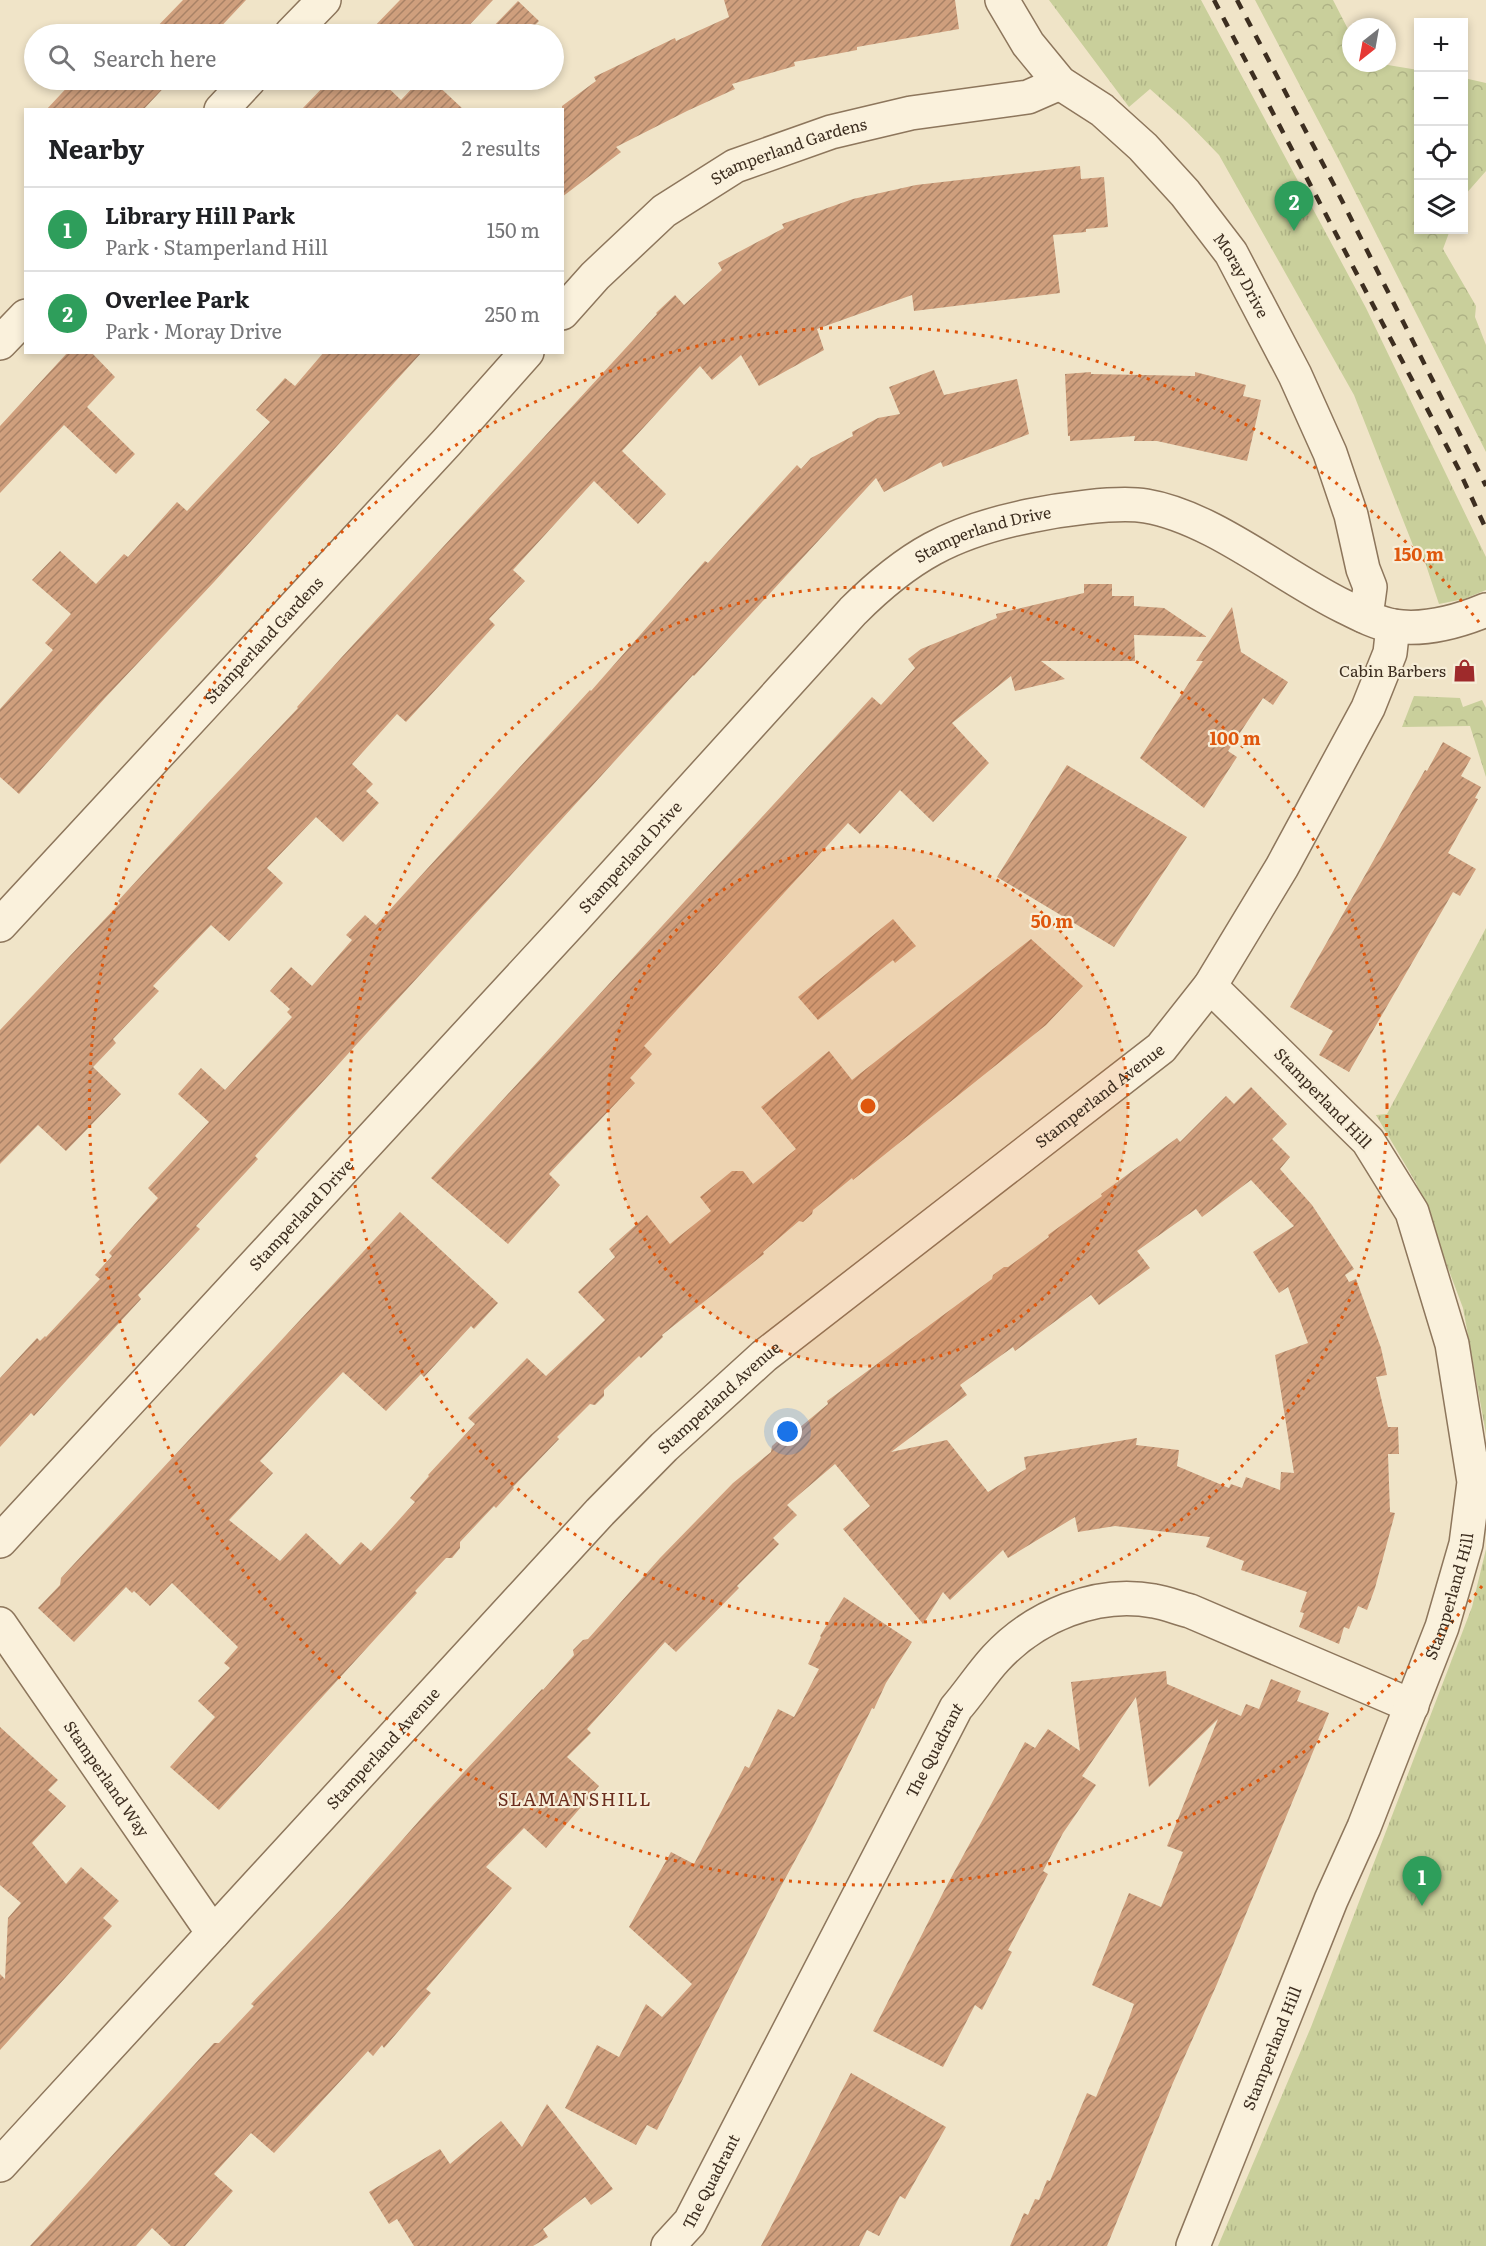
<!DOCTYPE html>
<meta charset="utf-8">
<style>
:root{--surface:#fff;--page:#f6f6f6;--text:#202124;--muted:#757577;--line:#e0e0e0;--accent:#9e2a2b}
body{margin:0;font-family:Literata,serif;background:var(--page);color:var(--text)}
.controls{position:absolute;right:18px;top:18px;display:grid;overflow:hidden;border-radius:0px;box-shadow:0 3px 9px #0003}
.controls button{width:54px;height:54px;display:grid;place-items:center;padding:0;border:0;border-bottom:2px solid var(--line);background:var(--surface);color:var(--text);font:30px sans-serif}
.compass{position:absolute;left:1342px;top:18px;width:54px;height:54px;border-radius:50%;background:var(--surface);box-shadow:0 3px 9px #0003;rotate:211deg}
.you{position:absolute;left:788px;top:1432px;width:21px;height:21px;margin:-15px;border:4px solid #fff;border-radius:50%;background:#1a73e8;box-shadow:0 0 0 9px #1a73e833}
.badge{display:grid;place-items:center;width:39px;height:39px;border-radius:50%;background:var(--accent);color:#fff;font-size:20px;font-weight:700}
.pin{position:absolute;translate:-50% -50px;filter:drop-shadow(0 2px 3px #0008)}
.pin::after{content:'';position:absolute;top:32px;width:21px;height:18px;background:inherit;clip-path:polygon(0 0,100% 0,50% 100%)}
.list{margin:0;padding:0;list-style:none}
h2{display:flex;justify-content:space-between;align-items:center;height:78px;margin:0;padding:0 24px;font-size:26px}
h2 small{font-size:20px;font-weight:400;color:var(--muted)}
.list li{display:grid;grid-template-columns:39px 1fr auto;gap:18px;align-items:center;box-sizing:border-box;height:84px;padding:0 24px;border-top:2px solid var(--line)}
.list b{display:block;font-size:22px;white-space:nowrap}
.list p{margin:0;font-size:20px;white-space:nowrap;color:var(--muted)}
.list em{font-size:20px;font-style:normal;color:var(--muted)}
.icon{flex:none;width:33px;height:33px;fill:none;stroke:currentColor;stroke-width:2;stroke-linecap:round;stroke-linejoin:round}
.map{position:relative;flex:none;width:1486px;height:2246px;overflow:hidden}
.search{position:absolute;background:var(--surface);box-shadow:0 3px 9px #0003;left:24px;top:24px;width:540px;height:66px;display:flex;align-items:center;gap:15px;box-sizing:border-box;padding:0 21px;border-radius:33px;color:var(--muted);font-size:22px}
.panel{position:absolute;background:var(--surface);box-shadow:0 3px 9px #0003;left:24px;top:108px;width:540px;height:246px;border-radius:0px}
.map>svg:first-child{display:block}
.forest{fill:url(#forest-crowns)}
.park{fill:url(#park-tufts)}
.building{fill:url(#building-hatch);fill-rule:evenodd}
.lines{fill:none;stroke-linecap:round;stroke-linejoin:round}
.street-casing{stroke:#8d765c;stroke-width:36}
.street{stroke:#faf1dc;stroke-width:33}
.rail{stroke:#3d2e20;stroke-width:4.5;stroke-dasharray:10 10;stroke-linecap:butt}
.ring{fill:none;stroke:#df570d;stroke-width:3;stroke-dasharray:3 6}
.labels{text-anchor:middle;stroke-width:4.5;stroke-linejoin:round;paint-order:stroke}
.street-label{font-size:16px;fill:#3d2e20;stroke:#f7eed8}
.poi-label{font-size:16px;fill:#3d2e20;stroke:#f7eed8;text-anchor:end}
.neighbourhood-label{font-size:18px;letter-spacing:1.5px;fill:#6b2e1e;stroke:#f7eed8}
.centre{fill:#df570d;stroke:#f7eed8;stroke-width:3}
.ring-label{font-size:18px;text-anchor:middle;font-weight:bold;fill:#df570d;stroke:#f7eed8;stroke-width:4.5;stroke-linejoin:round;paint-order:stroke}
</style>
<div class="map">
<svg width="1486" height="2246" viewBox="0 0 1486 2246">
<defs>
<pattern id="forest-crowns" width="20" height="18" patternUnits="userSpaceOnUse" patternTransform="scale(1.5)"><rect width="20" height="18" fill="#c9cf9b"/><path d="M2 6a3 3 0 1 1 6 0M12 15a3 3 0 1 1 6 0" fill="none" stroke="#aeb285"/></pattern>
<pattern id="park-tufts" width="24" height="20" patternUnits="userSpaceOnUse" patternTransform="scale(1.5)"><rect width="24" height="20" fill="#c9cf9b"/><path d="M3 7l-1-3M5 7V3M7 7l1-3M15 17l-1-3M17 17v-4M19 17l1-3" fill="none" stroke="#aeb285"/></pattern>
<pattern id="building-hatch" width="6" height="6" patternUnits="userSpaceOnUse" patternTransform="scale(1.5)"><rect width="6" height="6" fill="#cf9f7d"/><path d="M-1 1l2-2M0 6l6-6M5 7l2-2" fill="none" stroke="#a98266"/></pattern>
</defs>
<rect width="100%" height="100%" fill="#f0e4c8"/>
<path class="forest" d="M1255,0H1333L1351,35V63H1376L1418,70V230H1450L1443,249L1476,306L1475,317L1486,345V452L1339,160Z
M1464,78L1486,83V171L1464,196Z
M1414,696L1460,698L1463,707L1482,700L1486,708V777L1470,726L1402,727Z"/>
<path class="park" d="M1049,0H1201L1366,308L1486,557V590L1464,599L1439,604L1420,547L1414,548L1354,395L1219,155L1187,122L1150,89L1129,107Z
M1486,928V1434L1463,1308L1416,1183L1376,1115L1387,1114Z
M1486,1549V2246H1218L1311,2027L1472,1607Z"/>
<path class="building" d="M183,0H246L214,34H150Z
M400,0H493L461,34H367Z
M724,0H955L959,29L857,47V50L794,62L795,66L732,84L735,89L687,111L616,147L621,152L562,197V106L596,81L594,77L675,38L676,41L729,17Z
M518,1L539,21L526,34H486Z
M74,80H171L143,110H46Z
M330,80H380L401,100L420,80H432L464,110H301Z
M1080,166L1081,179L1104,177L1108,227L1086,229V232L1053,235L1060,293L914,311L912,295L817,329L824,350L759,386L741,355L712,380L700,366L622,451L666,494L638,524L594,481L513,570L525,581L489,619L495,625L406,722L397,714L352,764L373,784L366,791L379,803L343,842L316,817L267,868L283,883L229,941L211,925L153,986L159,991L113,1039L116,1043L93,1067L121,1094L66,1151L38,1125L0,1164V1030L120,903L118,901L207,804L298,708L297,707L341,658L657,314L656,313L675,295L684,305L722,270L718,263L784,228L782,224L853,199L916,185Z
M68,352H91L115,377L87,407L135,454L116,474L64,425L0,493V426Z
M324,352H422L214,582L105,698L19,794L0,777V709L53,650L45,643L71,614L32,580L60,551L96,584L124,554L128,557L177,502L187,511L270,422L256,410L285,378L295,386Z
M934,370L944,395L1017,379L1029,434L943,467L941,462L884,492L876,478L694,676L693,675L255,1156L258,1159L196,1226L200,1229L138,1295L141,1299L34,1416L31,1413L0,1447V1378L37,1338L40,1341L45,1336L46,1337L100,1279L95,1275L112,1256L109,1253L158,1198L148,1188L209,1122L178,1094L201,1068L225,1090L292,1017L287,1012L290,1009L270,991L291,967L312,986L352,940L346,935L365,915L376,925L590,690L591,691L705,561L708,563L797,465L801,469L811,458L853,436L852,432L878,418L900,414L889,387Z
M1091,372V374L1195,376V372L1246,385L1243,396L1261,400L1247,461L1157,441H1134L1135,436L1070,441V436H1068L1065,374Z
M1084,584H1112V596H1134V606L1164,608L1207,637L1134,635L1135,661H1041L1065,679L1015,691L1011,676L952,723L989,763L933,822L900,790L860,834L848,823L644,1046L652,1054L630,1078L635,1083L549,1174L560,1185L508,1244L431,1178L872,697L881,705L915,668L908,659L921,649L997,618L996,614L1084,593Z
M1232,607L1241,652L1288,682L1273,705L1263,698L1228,751L1237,757L1204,808L1140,758L1203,661H1196Z
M1443,742L1471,758L1461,776L1481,787L1475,798L1478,799L1448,853L1476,869L1460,896L1453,892L1349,1072L1319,1055L1333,1031L1290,1007L1425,770L1427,771Z
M1067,765L1187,837L1114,947L997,877Z
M893,919L916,946L895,963L893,960L818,1020L798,997Z
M1031,939L1083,986L1046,1025L853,1180L852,1178L813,1210L812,1214L803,1222L799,1221L763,1252L764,1254L662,1335L663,1337L641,1358L639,1356L604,1390V1396L595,1405L590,1404L557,1437L559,1439L513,1487L514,1488L496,1508L494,1506L460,1542V1548L452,1558H446L415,1591L417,1593L219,1810L170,1767L215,1717L198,1701L230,1668L224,1663L238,1647L172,1583L150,1606L134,1591L132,1593L126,1587L74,1642L38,1608L60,1585L61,1578L400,1212L498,1303L474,1329L471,1326L424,1377L421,1374L386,1411L343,1372L260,1461L273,1473L229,1520L280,1561L306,1533L340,1565L361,1542L371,1551L415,1502L410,1498L429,1476L428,1475L475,1424L468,1418L527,1358L546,1376L605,1320L578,1292L615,1257L609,1249L647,1215L670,1244L711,1211L700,1197L732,1171H743L753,1184L796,1149L761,1107L829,1051L852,1080Z
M1251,1087L1287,1124L1272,1139L1290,1157L1280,1169L1312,1205L1354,1269L1345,1275L1349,1282L1356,1279L1381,1348L1387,1375L1376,1377L1388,1427H1398L1399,1454H1388L1390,1512L1395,1513L1375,1588L1367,1610L1358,1606L1349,1629L1344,1627L1339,1644L1299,1627L1304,1613L1300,1612L1307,1592L1241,1570L1244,1561L1206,1547L1210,1537L1115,1526L1078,1532L1075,1517L1008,1558L1003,1550L950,1600L943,1592L923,1624L843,1529L870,1506L835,1464L787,1505L797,1515L773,1538L779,1544L737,1586L739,1588L676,1652L665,1642L587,1729L591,1733L567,1757L599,1786L546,1848L524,1828L486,1867L512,1888L426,1989L431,1993L384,2048L382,2045L373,2056L368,2051L274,2153L251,2133L214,2174L233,2191L185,2246H171L152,2228L136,2246H30L214,2043H219L254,2006L251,2004L344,1906L433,1805L542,1689L543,1690L574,1655L573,1650L583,1640L588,1639L660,1558L733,1483L771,1452L772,1446L783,1436L787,1438L828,1404L827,1401L992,1279L993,1275L1004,1267H1008L1049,1237L1048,1235L1102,1196L1101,1194L1177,1138L1180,1142L1226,1096L1234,1104ZM1251,1180L1294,1226L1253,1252L1279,1293L1288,1287L1308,1343L1275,1355L1294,1473L1281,1472L1280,1490L1246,1477L1242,1488L1231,1484L1229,1488L1177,1466L1179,1450L1136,1445L1137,1438L1024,1457L1026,1469L988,1492L947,1440L891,1452L967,1395L960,1385L1013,1347L1015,1351L1091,1295L1099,1305L1150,1268L1137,1251L1196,1209L1202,1217Z
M844,1597L912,1642L886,1683L874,1709L872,1708L812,1829L779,1890L657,2130L647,2125L636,2145L565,2108L597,2045L619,2057L646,2004L662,2017L692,1984L629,1927L671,1852L694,1864L745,1766L749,1768L778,1709L794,1717L819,1669L808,1664L821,1637L820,1636Z
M1166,1671L1167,1684L1241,1716L1246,1704L1259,1709L1271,1679L1301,1691L1297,1701L1329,1713L1217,1984L1172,2085L1107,2246H1010L1024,2213L1028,2215L1035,2199L1039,2200L1047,2180L1050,2181L1087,2093L1096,2097L1128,2021L1134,2004L1092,1985L1129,1893L1161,1907L1183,1852L1167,1846L1218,1719L1149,1787L1136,1697L1082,1776L1096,1785L1063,1833L1043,1871L1048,1874L1008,1950L1012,1952L982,2010L975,2005L943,2067L873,2031L945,1889L1025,1742L1035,1748L1048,1729L1080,1751L1071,1682Z
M0,1727L58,1780L48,1790L66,1806L32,1843L66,1884L81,1867L119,1901L103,1918L112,1926L0,2050V1974L5,1979L8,1918L21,1903L0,1885Z
M851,2073L946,2127L905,2199L900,2196L879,2236L867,2230L859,2246H761Z
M547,2104L613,2189L591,2205L585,2197L543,2229L548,2237L533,2246H414L397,2219L389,2224L369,2192L440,2149L450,2164L501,2121L522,2147Z"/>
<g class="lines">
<defs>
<g id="street">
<path id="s1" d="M1002,0L1028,44L1060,83L1102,110L1143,147L1185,193L1231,253L1295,375L1330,453L1351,515L1363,569L1370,587L1368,602L1364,616"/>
<path d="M291,34L324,0"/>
<path d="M221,110L249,80"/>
<path id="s2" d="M562,313L595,276L664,211L735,166L831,132L911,113L1028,97L1060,83"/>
<path d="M0,343L26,316"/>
<path id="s3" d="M0,925L446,443L527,352"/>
<path id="s4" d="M0,1541L573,920L853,611C908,556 951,532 1029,516C1058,510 1117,501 1146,506C1212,517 1282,576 1343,606C1359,614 1376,623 1393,626C1425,631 1457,622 1486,610"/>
<path id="s5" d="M0,1624L213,1933"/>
<path id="s6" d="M0,2165L600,1512L664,1447L764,1356L1161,1048L1210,986L1282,867L1368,708L1390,653L1393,626"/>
<path id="s7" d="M668,2246L690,2222L956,1708C970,1692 982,1673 996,1658C1035,1616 1097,1590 1154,1601C1166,1603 1178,1608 1190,1611L1412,1706"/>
<path id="s8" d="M1193,2246L1331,1900L1364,1827L1442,1627L1466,1544L1474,1482L1452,1344L1412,1212L1368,1141L1210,986"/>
</g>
</defs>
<use href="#street" class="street-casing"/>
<use href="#street" class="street"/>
<path class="rail" d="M1214,0L1458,468L1486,529
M1237,0L1334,185L1486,486"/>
</g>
<circle cx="868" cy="1106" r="260" fill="#df570d" fill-opacity=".12"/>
<g class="ring">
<circle cx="868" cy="1106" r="260"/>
<circle cx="868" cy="1106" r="519"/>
<path d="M1482 1586A779 779 0 1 1 1482 626"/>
</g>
<defs>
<symbol id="shop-bare" viewBox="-9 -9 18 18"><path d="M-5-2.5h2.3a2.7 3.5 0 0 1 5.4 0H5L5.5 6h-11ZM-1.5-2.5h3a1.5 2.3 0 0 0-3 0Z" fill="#9e2a2b" stroke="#f7eed8" stroke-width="2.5" paint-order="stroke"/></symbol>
</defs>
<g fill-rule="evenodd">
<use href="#shop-bare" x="1448" y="654" width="33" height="33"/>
</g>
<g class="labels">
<g class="street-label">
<text dy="6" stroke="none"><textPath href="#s2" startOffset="284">Stamperland Gardens</textPath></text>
<text dy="6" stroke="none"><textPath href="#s1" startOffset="369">Moray Drive</textPath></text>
<text dy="6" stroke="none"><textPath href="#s4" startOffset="1416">Stamperland Drive</textPath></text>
<text dy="6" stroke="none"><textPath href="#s3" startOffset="388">Stamperland Gardens</textPath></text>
<text dy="6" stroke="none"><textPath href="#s4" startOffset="930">Stamperland Drive</textPath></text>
<text dy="6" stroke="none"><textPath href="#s6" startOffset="1538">Stamperland Avenue</textPath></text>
<text transform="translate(1323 1098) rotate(46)" y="6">Stamperland Hill</text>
<text dy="6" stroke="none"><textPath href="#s4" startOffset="444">Stamperland Drive</textPath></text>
<text dy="6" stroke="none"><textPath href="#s6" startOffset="1052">Stamperland Avenue</textPath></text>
<text dy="6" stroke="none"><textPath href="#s8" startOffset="699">Stamperland Hill</textPath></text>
<text dy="6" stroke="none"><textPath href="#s6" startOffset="566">Stamperland Avenue</textPath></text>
<text dy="6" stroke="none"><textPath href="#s7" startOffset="564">The Quadrant</textPath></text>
<text dy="6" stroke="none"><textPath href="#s5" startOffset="188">Stamperland Way</textPath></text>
<text dy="6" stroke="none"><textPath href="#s8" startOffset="213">Stamperland Hill</textPath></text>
<text dy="6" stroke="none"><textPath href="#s7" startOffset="78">The Quadrant</textPath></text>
</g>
<g class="poi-label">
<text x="1446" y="677">Cabin Barbers</text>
</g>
<g class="neighbourhood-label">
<text x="575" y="1806">SLAMANSHILL</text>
</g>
</g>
<circle cx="868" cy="1106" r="9" class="centre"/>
<g class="ring-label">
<text x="1419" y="561">150 m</text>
<text x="1235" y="745">100 m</text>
<text x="1052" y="928">50 m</text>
</g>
</svg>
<div class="controls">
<button>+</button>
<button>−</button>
<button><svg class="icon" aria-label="locate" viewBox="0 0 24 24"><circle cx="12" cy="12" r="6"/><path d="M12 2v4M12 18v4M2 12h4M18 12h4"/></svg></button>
<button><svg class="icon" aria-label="layers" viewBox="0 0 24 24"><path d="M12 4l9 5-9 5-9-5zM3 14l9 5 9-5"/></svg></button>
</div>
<svg class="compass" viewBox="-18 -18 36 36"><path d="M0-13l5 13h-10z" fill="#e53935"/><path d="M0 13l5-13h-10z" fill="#757577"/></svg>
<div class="you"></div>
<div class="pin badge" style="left:1422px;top:1906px;background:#2e9e5b">1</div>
<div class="pin badge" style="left:1294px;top:231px;background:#2e9e5b">2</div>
<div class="search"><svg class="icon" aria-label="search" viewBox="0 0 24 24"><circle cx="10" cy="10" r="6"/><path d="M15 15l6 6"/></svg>Search here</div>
<section class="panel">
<h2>Nearby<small>2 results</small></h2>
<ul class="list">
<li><span class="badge" style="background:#2e9e5b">1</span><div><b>Library Hill Park</b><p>Park · Stamperland Hill</p></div><em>150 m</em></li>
<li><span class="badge" style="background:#2e9e5b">2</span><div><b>Overlee Park</b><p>Park · Moray Drive</p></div><em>250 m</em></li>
</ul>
</section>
</div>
